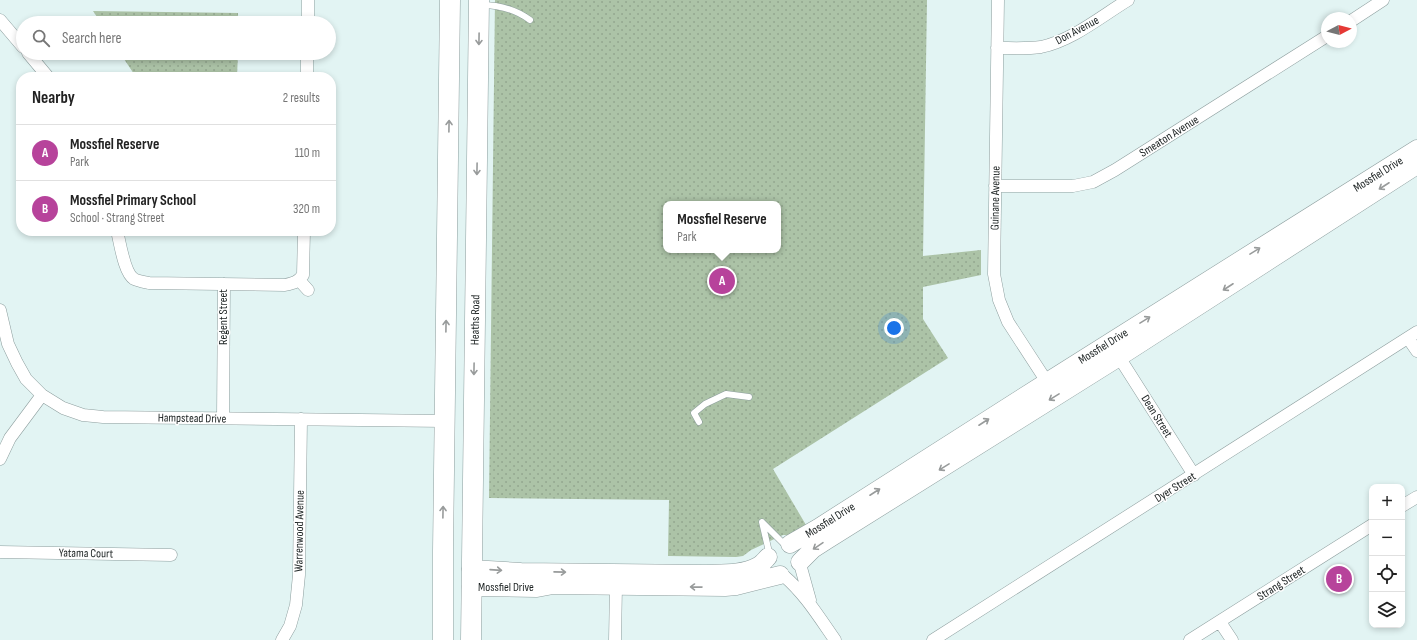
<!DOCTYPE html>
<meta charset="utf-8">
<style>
:root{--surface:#fff;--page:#f6f6f6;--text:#222;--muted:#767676;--line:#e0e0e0;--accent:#b7439b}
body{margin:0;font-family:"Sofia Sans Condensed",sans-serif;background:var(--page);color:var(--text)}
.controls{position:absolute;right:12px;bottom:12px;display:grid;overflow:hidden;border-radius:8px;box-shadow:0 2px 6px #0003}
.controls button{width:36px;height:36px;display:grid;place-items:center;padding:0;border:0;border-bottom:1px solid var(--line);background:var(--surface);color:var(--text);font:20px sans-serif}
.compass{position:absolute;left:1321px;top:12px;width:36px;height:36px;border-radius:50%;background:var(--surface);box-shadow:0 2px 6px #0003;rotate:83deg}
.you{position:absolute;left:894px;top:328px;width:14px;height:14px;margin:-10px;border:3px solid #fff;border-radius:50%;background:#1a73e8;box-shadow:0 0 0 6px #1a73e833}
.badge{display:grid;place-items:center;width:26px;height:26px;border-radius:50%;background:var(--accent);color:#fff;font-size:13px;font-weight:700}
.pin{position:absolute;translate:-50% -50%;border:2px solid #fff;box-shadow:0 1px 4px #0006}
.popup{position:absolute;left:663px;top:201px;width:118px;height:52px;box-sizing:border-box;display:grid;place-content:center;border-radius:8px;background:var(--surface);filter:drop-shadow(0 1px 3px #0005);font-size:13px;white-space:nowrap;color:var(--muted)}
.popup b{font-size:15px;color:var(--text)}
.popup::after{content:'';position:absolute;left:50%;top:100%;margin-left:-8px;border:8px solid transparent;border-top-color:var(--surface)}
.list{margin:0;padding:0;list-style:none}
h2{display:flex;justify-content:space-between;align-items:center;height:52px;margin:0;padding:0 16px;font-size:17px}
h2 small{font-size:13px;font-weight:400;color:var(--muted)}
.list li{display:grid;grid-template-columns:26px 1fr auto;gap:12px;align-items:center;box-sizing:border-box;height:56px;padding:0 16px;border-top:1px solid var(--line)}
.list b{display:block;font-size:15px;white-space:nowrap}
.list p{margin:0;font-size:13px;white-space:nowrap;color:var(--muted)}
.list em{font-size:13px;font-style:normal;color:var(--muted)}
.icon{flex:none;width:22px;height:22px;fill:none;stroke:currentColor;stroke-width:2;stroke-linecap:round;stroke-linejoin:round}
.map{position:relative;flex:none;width:1417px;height:640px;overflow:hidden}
.search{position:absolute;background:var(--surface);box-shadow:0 2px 6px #0003;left:16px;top:16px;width:320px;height:44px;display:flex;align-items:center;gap:10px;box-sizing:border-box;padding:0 14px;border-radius:22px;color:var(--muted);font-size:15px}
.panel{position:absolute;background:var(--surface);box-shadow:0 2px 6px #0003;left:16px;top:72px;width:320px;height:164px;border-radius:16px}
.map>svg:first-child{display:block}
.park{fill:url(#park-dots);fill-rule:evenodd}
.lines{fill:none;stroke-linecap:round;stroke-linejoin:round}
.lane-casing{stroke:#8d9e9e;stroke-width:7}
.street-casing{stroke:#8d9e9e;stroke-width:13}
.secondary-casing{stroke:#8d9e9e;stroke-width:19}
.primary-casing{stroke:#8d9e9e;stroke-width:21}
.lane{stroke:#fff;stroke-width:6}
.street{stroke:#fff;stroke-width:12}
.secondary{stroke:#fff;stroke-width:18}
.primary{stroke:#fff;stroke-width:20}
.oneway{stroke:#989b9b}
.labels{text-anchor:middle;stroke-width:3;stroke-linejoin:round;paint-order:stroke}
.street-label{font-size:12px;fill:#1b2121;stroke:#fff}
</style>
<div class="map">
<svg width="1417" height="640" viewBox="0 0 1417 640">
<defs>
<pattern id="park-dots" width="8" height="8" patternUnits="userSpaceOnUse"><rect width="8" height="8" fill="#acc3a7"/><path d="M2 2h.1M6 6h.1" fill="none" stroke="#93a78f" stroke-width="1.8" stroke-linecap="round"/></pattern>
</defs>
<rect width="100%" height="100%" fill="#e2f4f3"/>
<path class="park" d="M495,0H927L923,256L981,250V275L923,287V319L948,358L773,469L806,525L797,535H783L751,550L743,556L736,557L668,556L669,500L489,498ZM666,204H778V250H666Z
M93,11L238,13V23H101Z
M120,53H238L237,77H136Z"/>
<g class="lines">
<defs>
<path id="lane" d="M481,5C499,5 515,9 530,20
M699,422L694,413L705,404L726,394L749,397
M762,522L769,552
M763,523L783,543"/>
<path id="street" d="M998,0L994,274L999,300L1008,322L1047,382
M0,20L23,47
M1351,21L1383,0
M308,23V0
M997,48C1011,48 1027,49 1041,47C1073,40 1100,17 1128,0
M28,53L48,77
M307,77V53
M995,186H1073L1093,182L1115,170L1327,36
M117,231C120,242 124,273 134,279C138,281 144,282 149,283L285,285C294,283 298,282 303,275L304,231
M299,280L308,290
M0,310L8,344L17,363L26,379L42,395L63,408L83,415L103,417L445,421
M1408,338L1417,351
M1119,357L1194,475
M223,418L224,284
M0,459L10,438L42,395
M1402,506L1417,497
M0,552L171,555
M800,564L810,600
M784,576C805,594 819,617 835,640
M1220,622L1232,640
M282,640L290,626L296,605L299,575L301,419
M615,640L616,586
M933,640L1417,332
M1190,640L1372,525"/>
<path id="secondary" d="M790,544L818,528L1047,382L1417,149
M800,562L813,549L827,540L1119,357L1417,165
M471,569L521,572L702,574C720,573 742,575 758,566C762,564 765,560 768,557
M471,587L537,588L553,585L725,587L736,586L780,575"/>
<path id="primary" d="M443,640V551L450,0
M471,640L479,0"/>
</defs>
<use href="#lane" class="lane-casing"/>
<use href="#street" class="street-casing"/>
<use href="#secondary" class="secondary-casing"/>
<use href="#primary" class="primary-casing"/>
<use href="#lane" class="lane"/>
<use href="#street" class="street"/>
<use href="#secondary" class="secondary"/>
<use href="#primary" class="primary"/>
</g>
<defs><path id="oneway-shaft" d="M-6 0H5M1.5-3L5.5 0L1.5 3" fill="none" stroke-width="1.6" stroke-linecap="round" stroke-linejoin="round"/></defs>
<g class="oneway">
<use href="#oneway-shaft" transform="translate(479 39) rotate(91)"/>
<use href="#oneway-shaft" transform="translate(449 126) rotate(-89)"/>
<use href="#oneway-shaft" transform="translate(477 169) rotate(91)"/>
<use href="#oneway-shaft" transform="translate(1384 186) rotate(147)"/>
<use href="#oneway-shaft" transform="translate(1255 251) rotate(-32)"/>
<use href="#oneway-shaft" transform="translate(1228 287) rotate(147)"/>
<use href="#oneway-shaft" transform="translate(1145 320) rotate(-32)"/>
<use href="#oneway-shaft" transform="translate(446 326) rotate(-89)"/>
<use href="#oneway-shaft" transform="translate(474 369) rotate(91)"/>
<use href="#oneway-shaft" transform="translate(1054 397) rotate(148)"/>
<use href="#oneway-shaft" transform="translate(984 422) rotate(-33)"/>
<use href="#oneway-shaft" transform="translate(944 467) rotate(148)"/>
<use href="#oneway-shaft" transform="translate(875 492) rotate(-33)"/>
<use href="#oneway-shaft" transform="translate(443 512) rotate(-89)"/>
<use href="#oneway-shaft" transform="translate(818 546) rotate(146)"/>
<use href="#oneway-shaft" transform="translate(496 570) rotate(4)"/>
<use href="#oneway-shaft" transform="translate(560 572) rotate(1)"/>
<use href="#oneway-shaft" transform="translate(696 587) rotate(-179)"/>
</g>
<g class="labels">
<g class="street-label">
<text transform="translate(1077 30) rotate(-28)" y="4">Don Avenue</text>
<text transform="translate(1169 136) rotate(-32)" y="4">Smeaton Avenue</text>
<text transform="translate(1378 174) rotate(-32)" y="4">Mossfiel Drive</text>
<text transform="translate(995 198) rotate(-89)" y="4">Guinane Avenue</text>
<text transform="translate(223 317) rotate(-90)" y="4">Regent Street</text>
<text transform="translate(475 320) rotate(-89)" y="4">Heaths Road</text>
<text transform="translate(1103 346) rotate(-32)" y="4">Mossfiel Drive</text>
<text transform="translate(1157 416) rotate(58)" y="4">Dean Street</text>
<text transform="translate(192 418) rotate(1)" y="4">Hampstead Drive</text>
<text transform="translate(1175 487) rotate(-32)" y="4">Dyer Street</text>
<text transform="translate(830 520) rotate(-32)" y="4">Mossfiel Drive</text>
<text transform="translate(299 531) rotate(-89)" y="4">Warrenwood Avenue</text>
<text transform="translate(86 553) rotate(1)" y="4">Yatama Court</text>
<text transform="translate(1281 583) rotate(-32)" y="4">Strang Street</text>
<text x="506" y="591">Mossfiel Drive</text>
</g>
</g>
</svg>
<div class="controls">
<button>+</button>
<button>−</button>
<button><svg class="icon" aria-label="locate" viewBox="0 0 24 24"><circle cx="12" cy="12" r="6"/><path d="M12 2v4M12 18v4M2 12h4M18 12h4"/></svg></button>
<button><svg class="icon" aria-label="layers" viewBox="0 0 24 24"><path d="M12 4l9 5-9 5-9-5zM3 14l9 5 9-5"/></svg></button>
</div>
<svg class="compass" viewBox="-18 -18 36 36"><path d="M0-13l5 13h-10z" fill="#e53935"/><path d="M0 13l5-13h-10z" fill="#767676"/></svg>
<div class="you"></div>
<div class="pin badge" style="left:722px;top:281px">A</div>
<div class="popup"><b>Mossfiel Reserve</b>Park</div>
<div class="pin badge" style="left:1339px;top:579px">B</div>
<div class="search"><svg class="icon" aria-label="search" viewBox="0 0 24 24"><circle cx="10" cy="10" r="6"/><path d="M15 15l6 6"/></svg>Search here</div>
<section class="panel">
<h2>Nearby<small>2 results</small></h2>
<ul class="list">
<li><span class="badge">A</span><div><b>Mossfiel Reserve</b><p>Park</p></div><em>110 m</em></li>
<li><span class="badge">B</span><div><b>Mossfiel Primary School</b><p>School · Strang Street</p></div><em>320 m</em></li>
</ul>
</section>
</div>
